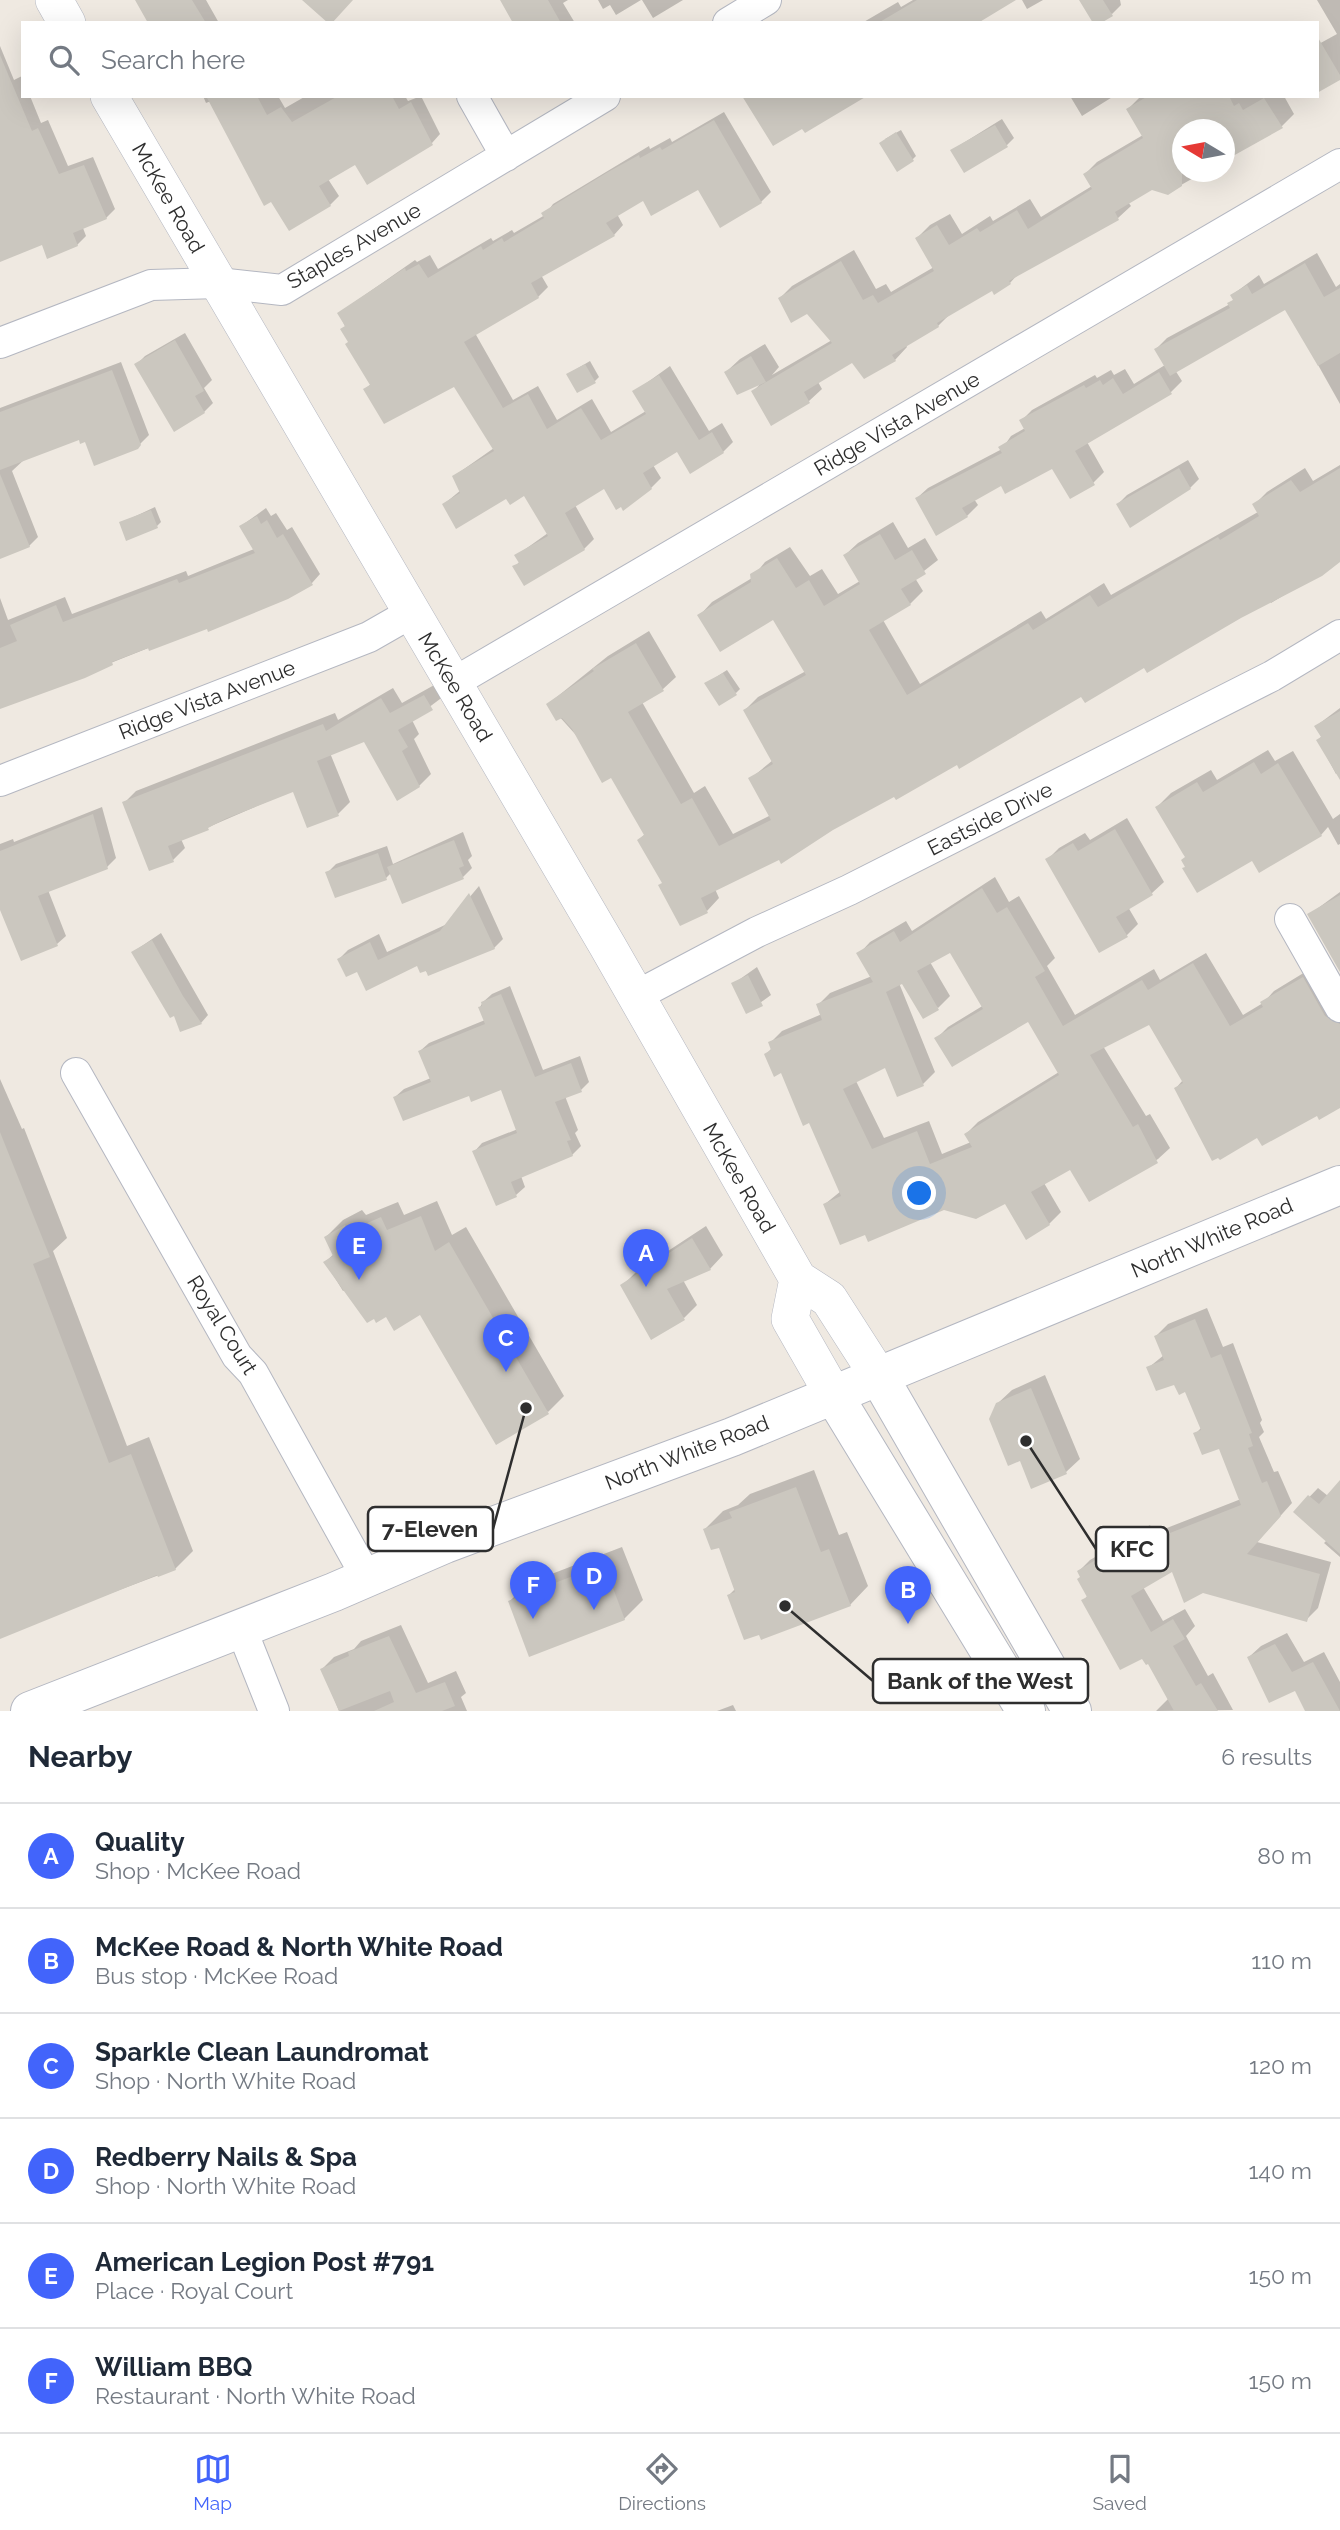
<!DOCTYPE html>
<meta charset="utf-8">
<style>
:root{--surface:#fff;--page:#f6f6f7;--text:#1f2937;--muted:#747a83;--line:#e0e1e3;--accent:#4264fb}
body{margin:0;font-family:Raleway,sans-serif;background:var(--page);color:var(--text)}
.compass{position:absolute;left:1172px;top:119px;width:63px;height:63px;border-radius:50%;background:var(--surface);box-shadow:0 7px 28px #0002;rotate:280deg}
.you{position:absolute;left:920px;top:1194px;width:24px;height:24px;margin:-18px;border:5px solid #fff;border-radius:50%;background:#1a73e8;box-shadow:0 0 0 10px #1a73e833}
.badge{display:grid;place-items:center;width:46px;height:46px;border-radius:50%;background:var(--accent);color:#fff;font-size:23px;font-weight:700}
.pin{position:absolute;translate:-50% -58px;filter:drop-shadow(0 2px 4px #0008)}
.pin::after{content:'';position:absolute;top:37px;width:24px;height:21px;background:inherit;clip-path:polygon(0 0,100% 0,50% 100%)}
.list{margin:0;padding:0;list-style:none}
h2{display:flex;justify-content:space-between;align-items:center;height:91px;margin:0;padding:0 28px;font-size:30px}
h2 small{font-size:23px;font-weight:400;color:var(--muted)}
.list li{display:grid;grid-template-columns:46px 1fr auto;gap:21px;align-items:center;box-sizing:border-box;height:105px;padding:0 28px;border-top:2px solid var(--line)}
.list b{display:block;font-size:26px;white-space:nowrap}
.list p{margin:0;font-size:23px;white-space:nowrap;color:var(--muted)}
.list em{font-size:23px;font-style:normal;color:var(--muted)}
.icon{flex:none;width:38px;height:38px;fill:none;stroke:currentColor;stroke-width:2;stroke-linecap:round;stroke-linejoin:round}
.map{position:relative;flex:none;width:1340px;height:1711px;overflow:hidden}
.search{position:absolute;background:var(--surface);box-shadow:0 7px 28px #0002;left:21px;right:21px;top:21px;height:77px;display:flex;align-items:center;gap:18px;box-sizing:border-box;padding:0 24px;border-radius:0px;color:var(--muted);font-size:26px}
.sheet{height:721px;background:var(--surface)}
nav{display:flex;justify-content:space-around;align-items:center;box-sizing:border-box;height:98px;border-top:2px solid var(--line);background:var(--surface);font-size:19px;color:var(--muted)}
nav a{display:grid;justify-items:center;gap:4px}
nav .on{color:var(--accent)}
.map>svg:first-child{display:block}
.shadow{fill:#0003;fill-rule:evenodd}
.building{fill:#cbc7bf;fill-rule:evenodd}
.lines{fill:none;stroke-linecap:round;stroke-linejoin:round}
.minor-casing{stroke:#b4b7c1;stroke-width:32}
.tertiary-casing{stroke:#b4b7c1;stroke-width:38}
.secondary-casing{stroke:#b4b7c1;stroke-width:40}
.minor{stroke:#fff;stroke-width:30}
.tertiary{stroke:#fff;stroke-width:37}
.secondary{stroke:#fff;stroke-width:38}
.labels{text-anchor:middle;stroke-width:6;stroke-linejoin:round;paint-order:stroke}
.street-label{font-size:21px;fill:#2e2e2e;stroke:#fff}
.leader{fill:none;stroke:#2e2e2e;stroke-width:2.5}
.callout-dot{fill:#2e2e2e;stroke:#fff;stroke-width:2.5}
.callout{fill:#fff;stroke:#2e2e2e;stroke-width:2.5}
.callout-label{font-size:23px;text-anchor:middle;font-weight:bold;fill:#2e2e2e}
</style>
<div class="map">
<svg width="1340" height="1711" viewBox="0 0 1340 1711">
<rect width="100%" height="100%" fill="#efe9e1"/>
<path class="shadow" d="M137,0H206L219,23H161Z
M502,0H568L563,3L575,23H515Z
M598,0H641L616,15L610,5L603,9Z
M642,0H683L653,18Z
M913,0H1012L974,23H862L898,2L901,7Z
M1022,0H1043L1027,9Z
M1081,0H1120L1121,5L1112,14Z
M1317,0H1340V78L1317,45L1337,34Z
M0,46L14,80L22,76L23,96H30L41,123L48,120L68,166L93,157L115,209L106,218L83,228L86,236L77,245L42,243L0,261Z
M203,96H278L285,108L306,96H405L408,101L421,96L440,134L432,143L356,162L328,179L339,196L330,205L272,199L265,204L211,101L206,103Z
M1070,96H1114L1082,116Z
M1141,96H1284L1294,114L1282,126L1182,130V172H1204L1167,193L1151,188L1128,202L1131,206L1118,218L1019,273L1010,283L992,289L951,313L938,326L906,345L907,347L895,360L852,361L818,382L822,389L809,401L772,424L753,392L760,384L726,372L740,359L765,344L779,367L772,375L832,340L807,312L780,298L792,286L854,250L876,289L886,284L891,292L934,267L917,238L930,225L950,214L962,234L990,216L993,221L1030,199L1041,217L1092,186L1085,174L1097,162L1143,135L1128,109Z
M724,112L771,192L761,202L698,188L643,199L617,214L623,225L614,235L541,275L548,287L538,297L475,333L513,400L538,386L557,420L592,399L611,432L646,411L634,392L670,366L709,431L722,423L733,442L723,452L677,450L653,465L661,478L651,488L604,487L575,505L594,539L584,549L515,567L520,561L517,555L548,533L525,494L444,504L461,490L454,476L494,448L454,385L365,389L371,384L339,313L415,260L417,262L430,255L438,269L491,238L493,241L512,230L514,233L545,215L553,204L649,146L650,149L670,138L672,142Z
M1002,119L1014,138L1007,145L952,150Z
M901,130L916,156L912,160L885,139Z
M1317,253L1336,287L1340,284V404L1286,308L1175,370L1182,381L1171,392L1087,442L1104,472L1093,483L1053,466L1001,484L974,499L978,505L967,516L917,498L928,488L1002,449L1011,436L1025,428L1021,421L1032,410L1095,375L1097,378L1111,370L1114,375L1125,369L1134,384L1165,365L1156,349L1167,338L1230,304L1234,299L1232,295L1259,275L1264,284Z
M185,333L212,380L204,388L213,403L204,412L136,365L145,356Z
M590,361L599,377L595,381L568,374Z
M121,362L149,435L140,444L80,437L26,458L12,471L38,537L29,546L0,557V408Z
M1188,460L1199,479L1190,488L1118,504L1127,495Z
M1340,465V561L1271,603L1269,600L1145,666L1081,695L715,889L719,898L707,911L663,882L639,840L645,834L612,775L548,704L608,656L649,631L676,677L663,689L642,702L694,793L705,786L733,834L771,815L750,779L773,760L745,710L758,697L806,671L774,617L700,615L712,602L752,578L765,562L790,547L810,576L822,569L838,594L860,581L845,555L858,543L893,522L908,548L925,538L938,560L915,578L923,591L910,604L883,620L920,684L1041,611L1046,619L1104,583L1111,595L1258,512L1254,505L1267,492L1305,468L1313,481Z
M155,507L161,522L157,526L121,523Z
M266,508L271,516L276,513L287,530L292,527L320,574L312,583L0,707V598L8,620L65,597L72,614L186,571L188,576L254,549L241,526Z
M727,670L740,689L736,693L707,683Z
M436,684L444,696L412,720L419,734L414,739L431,774L419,786L365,739L330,753L350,802L338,814L294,790L181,839L185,848L173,860L124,803L136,791L335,713L338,720L393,688L402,703Z
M1340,708V772L1336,774L1318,740L1322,736L1316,726Z
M1268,750L1275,761L1293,751L1333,819L1340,814V844L1338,845L1328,827L1321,835L1253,859L1187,866L1186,856L1157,807L1171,793L1211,770L1217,780Z
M102,807L116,858L107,867L48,890L66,936L57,944L0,906V844L13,839L14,842Z
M1127,818L1164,882L1152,893L1128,907L1138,924L1126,936L1047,860L1059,848L1085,833L1090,840Z
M463,832L472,856L468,860L472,868L463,877L391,873L386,878L327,873L336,864L387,846L393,864Z
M995,877L1009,902L1019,896L1055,958L1047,966L1075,1015L1154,969L1160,980L1206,953L1243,1015L1263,1003L1274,991L1315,966L1340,1006V1106L1258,1136L1176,1088L1183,1080L1150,1022L1103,1046L1146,1116L1150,1114L1170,1148L1158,1159L1090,1200L1071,1168L1044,1183L1061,1212L1049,1224L1026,1237L1006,1202L944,1209L866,1233L825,1204L841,1191L810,1121L782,1071L766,1054L772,1048L770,1043L782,1031L822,1014L818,1005L830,993L872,976L859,954L870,942L906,921L912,931ZM950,950L984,1005L948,1027L937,1038L1029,1020L1059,1072L978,1122L966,1134L971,1142L942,1154L929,1121L884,1138L856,1081L886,1066L923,1084L935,1072L899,983L903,981L938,1008L950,996L930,962Z
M479,886L503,939L494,948L429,974L418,964L357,970L339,959L348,950L379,934L387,952L447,924Z
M1340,892V968L1310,914Z
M161,933L208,1015L201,1023L175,1014L133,952Z
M757,967L771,995L747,1012L733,984Z
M510,986L543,1070L580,1056L589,1082L581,1090L565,1096L578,1130L575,1133L581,1146L572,1155L521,1176L525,1187L516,1195L474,1152L482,1143L518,1129L502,1088L470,1094L395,1097L404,1089L431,1078L420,1051L429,1043L485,1020L480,1007L483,1002L492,994Z
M0,1079L22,1129L24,1128L67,1238L53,1251L127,1446L149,1437L193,1551L175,1569L0,1635Z
M437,1201L452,1235L466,1227L564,1396L548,1412L421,1313L387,1315L347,1289L343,1291L325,1262L334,1254L326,1237L343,1220L362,1210L366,1215L398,1202L404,1215Z
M706,1226L723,1255L710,1269L683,1280L697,1305L684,1318L622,1286L636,1272Z
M1207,1308L1223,1347L1233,1343L1262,1420L1260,1423L1264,1432L1259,1437L1274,1472L1278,1471L1292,1503L1257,1542L1331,1562L1318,1608L1306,1620L1173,1570L1143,1587L1163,1621L1185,1609L1195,1626L1186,1636L1208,1676L1213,1673L1233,1710L1156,1711L1169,1698L1149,1661L1083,1601L1088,1595L1079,1571L1090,1560L1150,1525L1154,1533L1241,1499L1220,1447L1196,1433L1202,1427L1186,1390L1148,1368L1164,1355L1156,1336L1168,1324Z
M1045,1375L1080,1459L1066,1472L1032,1487L997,1404L1012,1390Z
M814,1470L839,1535L847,1532L868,1586L850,1605L729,1595L736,1588L720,1545L705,1529L723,1511L738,1505L750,1494Z
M1340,1483V1557L1324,1543L1327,1540L1295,1512L1318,1488L1328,1496Z
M622,1547L643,1600L624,1619L510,1601L528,1583Z
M401,1625L428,1683L456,1671L466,1693L461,1697L467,1711H339L322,1669L334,1657L354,1649L361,1641Z
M1287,1633L1304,1662L1324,1652L1340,1682V1711H1309L1296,1688L1249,1657L1261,1646Z
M733,1705L736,1711H717Z"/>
<path class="building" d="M135,0H192L206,23H148Z
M302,0H353L332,23H328Z
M500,0H548L561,23H513Z
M917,0H1016L978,23H878Z
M1079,0H1103L1113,16L1101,23H1093Z
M1317,36L1340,75V80L1317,93Z
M0,55L32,131L38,128L59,174L84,165L107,219L73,233L78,246L47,259L42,245L0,262Z
M206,96H257L267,115L281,107L292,122L338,96H392L399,109L411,102L433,145L367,185L355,165L319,186L331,206L289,231L271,202L264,206Z
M742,96H867L805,133L802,129L773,146Z
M1148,96H1229L1234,106L1239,103L1243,110L1264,98L1283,128L1224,161V130H1182V186L1168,195L1152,190L1115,212L1119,220L1009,281L1011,284L994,295L992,291L937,323L939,327L892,355L896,361L864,379L852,363L804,392L810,403L771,426L751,391L832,343L807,314L791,323L778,298L841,261L863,300L873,295L878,303L934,271L915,238L937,225L949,245L977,228L980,232L1017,210L1028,229L1092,189L1083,174L1143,138L1126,109Z
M714,120L762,203L720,228L698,190L651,216L643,201L606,223L615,236L531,283L539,298L464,342L503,408L528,394L547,429L581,408L601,440L646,414L632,391L659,375L699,440L712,432L724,453L690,474L677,452L643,473L652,489L623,511L621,507L616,510L604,489L565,513L585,550L524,586L512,566L519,563L514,555L548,536L524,496L510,505L506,499L456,529L442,504L460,493L452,476L494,451L454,387L384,424L363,389L370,385L345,344L348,342L340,329L345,326L337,313L405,268L406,271L419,264L428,278L481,246L483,250L502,238L504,242L544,218L541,213L608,172L639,155L640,158L660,147L662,150Z
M995,125L1008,147L964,173L950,150Z
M896,132L914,161L897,172L879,143Z
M1305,263L1324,297L1340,288V353L1318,366L1285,310L1170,376L1154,349L1230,308L1227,303L1233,300L1230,295L1247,285L1252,294Z
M175,340L204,391L195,396L205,413L174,432L134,364Z
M751,356L766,382L737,395L724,372Z
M585,364L596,383L577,393L566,374Z
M112,370L141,445L138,449L94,466L85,442L80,444L79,440L0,470V412Z
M1159,372L1172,394L1075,451L1095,485L1070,499L1052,469L1005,494L1001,486L962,508L968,517L936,536L915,498L1002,453L998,447L1025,431L1019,420L1084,385L1086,388L1100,380L1103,385L1113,378L1123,394Z
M1179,468L1191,489L1130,528L1116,504Z
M1340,468V562L1322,576L1241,618L1147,673L1144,668L1085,703L1081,697L959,769L957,765L896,800L894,797L833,830L781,864L779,860L701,898L708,913L680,926L658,885L662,883L637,840L644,835L611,778L602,783L572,729L562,718L556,721L546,704L594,671L592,669L636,643L664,691L628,712L681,804L692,798L719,846L771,820L748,778L773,764L743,710L806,675L773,620L720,652L697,615L751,582L750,574L777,558L796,588L809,580L824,606L860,584L843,555L880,534L895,560L912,550L926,574L901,589L911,605L869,630L907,695L1028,623L1033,630L1090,595L1098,607L1218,537L1220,540L1259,516L1252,504L1291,480L1300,492Z
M0,474L30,547L0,559Z
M151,510L158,528L126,541L119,522Z
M257,516L261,524L267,520L277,538L283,534L313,585L288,599L208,632L207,629L149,651L148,648L112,662L113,665L85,678L0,709V648L17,641L10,625L56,605L63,622L177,579L179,583L255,553L239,526Z
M723,673L737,695L719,706L704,683Z
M424,695L433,710L398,730L408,747L402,751L420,787L397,801L364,742L317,761L339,816L307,828L293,792L225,819L208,828L209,830L168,846L174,862L149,871L122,802L323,724L326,731L381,698L390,713Z
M1340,711V780L1316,740L1321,737L1314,726Z
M1254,762L1261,774L1278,763L1322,836L1259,873L1252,861L1197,893L1182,868L1185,867L1181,860L1185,857L1183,854L1155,807L1197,782L1203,792Z
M93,814L108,869L38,896L58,946L21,961L0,910V851Z
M1115,829L1153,895L1116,917L1128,937L1099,953L1045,859L1073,843L1078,851Z
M454,840L464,866L459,868L464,879L402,904L387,867Z
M378,853L387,880L335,898L325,872Z
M982,888L997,913L1007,907L1045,971L1035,977L1063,1026L1142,980L1148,990L1193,963L1230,1026L1263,1007L1260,1002L1303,977L1325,1016L1340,1024V1108L1319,1120L1317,1116L1262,1146L1257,1138L1220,1160L1218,1158L1212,1161L1174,1088L1183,1083L1149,1025L1090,1055L1133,1127L1138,1124L1158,1163L1089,1202L1070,1170L1031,1192L1050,1225L1026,1240L1005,1204L976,1219L944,1210L868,1242L865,1235L840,1245L823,1204L841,1196L809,1123L803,1126L781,1073L774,1077L764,1054L771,1050L768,1042L822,1020L816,1004L873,982L856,953L894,931L900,942ZM950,953L983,1009L934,1038L952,1067L1028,1022L1059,1075L964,1134L972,1147L930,1164L917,1131L872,1149L843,1089L885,1068L897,1097L924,1086L886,992L902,984L923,1019L939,1010L917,971Z
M469,893L495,949L428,976L426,971L420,973L417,966L366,991L357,972L346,977L337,959L370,942L378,960L440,931Z
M1340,895V972L1307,914Z
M152,940L183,996L202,1024L180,1032L174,1016L170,1018L131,952Z
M748,975L763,1006L746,1014L731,983Z
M501,994L535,1077L571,1063L582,1092L555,1102L571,1140L567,1141L573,1156L511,1182L517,1197L496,1206L472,1151L517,1133L501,1090L471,1102L469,1096L403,1121L393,1097L431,1082L418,1051L485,1024L478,1007L482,1006L481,1002Z
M0,1132L50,1257L33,1264L109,1463L131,1454L176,1570L158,1577L157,1575L0,1639Z
M421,1216L435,1251L449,1242L549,1414L496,1445L420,1315L394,1331L386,1317L376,1323L374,1319L367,1323L323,1262L333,1256L324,1237L345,1225L349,1231L381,1217L387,1230Z
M692,1238L711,1270L667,1289L685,1320L651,1340L620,1285Z
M1195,1319L1211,1358L1221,1354L1252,1433L1249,1434L1253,1446L1248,1448L1262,1483L1267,1481L1281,1516L1247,1554L1320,1574L1307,1622L1203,1593L1184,1603L1172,1572L1131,1596L1151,1632L1173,1619L1185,1639L1173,1646L1196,1686L1201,1683L1218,1711H1174L1148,1664L1146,1665L1142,1659L1120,1670L1081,1600L1087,1597L1077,1579L1080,1577L1077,1571L1138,1535L1142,1544L1241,1505L1219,1449L1202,1455L1193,1433L1201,1430L1185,1392L1179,1395L1174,1385L1156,1391L1146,1367L1164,1360L1154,1336Z
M1031,1388L1067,1474L1031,1489L1020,1461L1008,1466L989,1419L996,1403Z
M1340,1480V1554L1293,1512L1308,1495L1319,1504Z
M796,1487L821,1552L829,1549L851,1606L761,1640L759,1635L744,1640L727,1595L735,1592L719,1548L711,1550L703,1529L732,1518L729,1512Z
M604,1564L625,1620L529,1657L508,1601Z
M389,1636L416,1693L445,1682L455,1706L442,1711H374L394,1702L390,1691L339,1711L320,1669L349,1656L348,1652Z
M1275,1644L1292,1672L1313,1662L1340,1711H1305L1295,1691L1269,1703L1247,1657Z"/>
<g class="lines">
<defs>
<path id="minor" d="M728,23L766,0
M472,96L506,156
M0,343L151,285L218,283L282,290L605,96
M453,683L1340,164
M0,781L369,637L411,613
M1290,919L1340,1007
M636,996L757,932L849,890L1272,676L1340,635
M76,1073L237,1356L253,1373L367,1578
M241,1628L274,1711"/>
<path id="tertiary" d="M54,0L67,23
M109,96L607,945L798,1279L829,1299L879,1377
M798,1279L790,1319L834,1396"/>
<path id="secondary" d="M879,1377L1072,1711
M834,1396L1026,1711
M30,1711L334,1592L445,1544L732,1437L1340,1185"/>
</defs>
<use href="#minor" class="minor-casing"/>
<use href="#tertiary" class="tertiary-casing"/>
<use href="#secondary" class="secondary-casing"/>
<use href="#minor" class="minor"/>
<use href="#tertiary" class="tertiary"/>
<use href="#secondary" class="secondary"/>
</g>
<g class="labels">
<g class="street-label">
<text transform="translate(168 198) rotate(60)" y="7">McKee Road</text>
<text transform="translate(354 246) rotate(-30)" y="7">Staples Avenue</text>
<text transform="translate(897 424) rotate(-30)" y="7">Ridge Vista Avenue</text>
<text transform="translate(455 687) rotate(59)" y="7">McKee Road</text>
<text transform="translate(207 700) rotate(-21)" y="7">Ridge Vista Avenue</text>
<text transform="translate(990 819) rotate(-27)" y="7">Eastside Drive</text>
<text transform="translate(739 1178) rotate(60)" y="7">McKee Road</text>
<text transform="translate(1212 1238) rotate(-23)" y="7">North White Road</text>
<text transform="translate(222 1325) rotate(58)" y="7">Royal Court</text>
<text transform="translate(687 1453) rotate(-21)" y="7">North White Road</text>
</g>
</g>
<path class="leader" d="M526 1408L493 1529M1026 1441L1096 1549M785 1606L873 1681"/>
<g class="callout-dot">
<circle cx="526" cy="1408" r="7"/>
<circle cx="1026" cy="1441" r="7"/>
<circle cx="785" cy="1606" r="7"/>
</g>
<g class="callout">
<rect x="368" y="1507" width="125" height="44" rx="7"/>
<rect x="1096" y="1527" width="72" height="44" rx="7"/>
<rect x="873" y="1659" width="215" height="44" rx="7"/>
</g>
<g class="callout-label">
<text x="430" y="1537">7-Eleven</text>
<text x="1132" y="1557">KFC</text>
<text x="980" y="1689">Bank of the West</text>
</g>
</svg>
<svg class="compass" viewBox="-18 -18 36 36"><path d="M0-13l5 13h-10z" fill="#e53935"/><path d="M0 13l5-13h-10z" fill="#747a83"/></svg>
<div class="you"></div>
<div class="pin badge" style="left:646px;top:1287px">A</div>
<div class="pin badge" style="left:908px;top:1624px">B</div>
<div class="pin badge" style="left:506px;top:1372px">C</div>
<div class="pin badge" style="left:594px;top:1610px">D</div>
<div class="pin badge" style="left:359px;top:1280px">E</div>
<div class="pin badge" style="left:533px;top:1619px">F</div>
<div class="search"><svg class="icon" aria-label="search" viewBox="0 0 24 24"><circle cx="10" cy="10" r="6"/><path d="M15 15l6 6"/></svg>Search here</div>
</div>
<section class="sheet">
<h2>Nearby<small>6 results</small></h2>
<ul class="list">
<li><span class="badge">A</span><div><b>Quality</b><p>Shop · McKee Road</p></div><em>80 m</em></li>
<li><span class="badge">B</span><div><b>McKee Road &amp; North White Road</b><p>Bus stop · McKee Road</p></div><em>110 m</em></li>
<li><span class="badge">C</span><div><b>Sparkle Clean Laundromat</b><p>Shop · North White Road</p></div><em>120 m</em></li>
<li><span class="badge">D</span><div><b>Redberry Nails &amp; Spa</b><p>Shop · North White Road</p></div><em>140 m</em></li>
<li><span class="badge">E</span><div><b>American Legion Post #791</b><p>Place · Royal Court</p></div><em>150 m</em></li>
<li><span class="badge">F</span><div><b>William BBQ</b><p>Restaurant · North White Road</p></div><em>150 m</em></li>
</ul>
</section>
<nav>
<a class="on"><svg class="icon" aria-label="map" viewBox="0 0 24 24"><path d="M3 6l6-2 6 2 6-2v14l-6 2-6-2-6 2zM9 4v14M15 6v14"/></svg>Map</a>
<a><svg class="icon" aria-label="directions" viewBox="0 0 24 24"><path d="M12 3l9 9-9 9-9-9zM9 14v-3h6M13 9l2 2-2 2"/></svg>Directions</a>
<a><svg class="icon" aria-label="saved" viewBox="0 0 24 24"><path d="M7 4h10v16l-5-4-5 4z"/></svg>Saved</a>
</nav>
